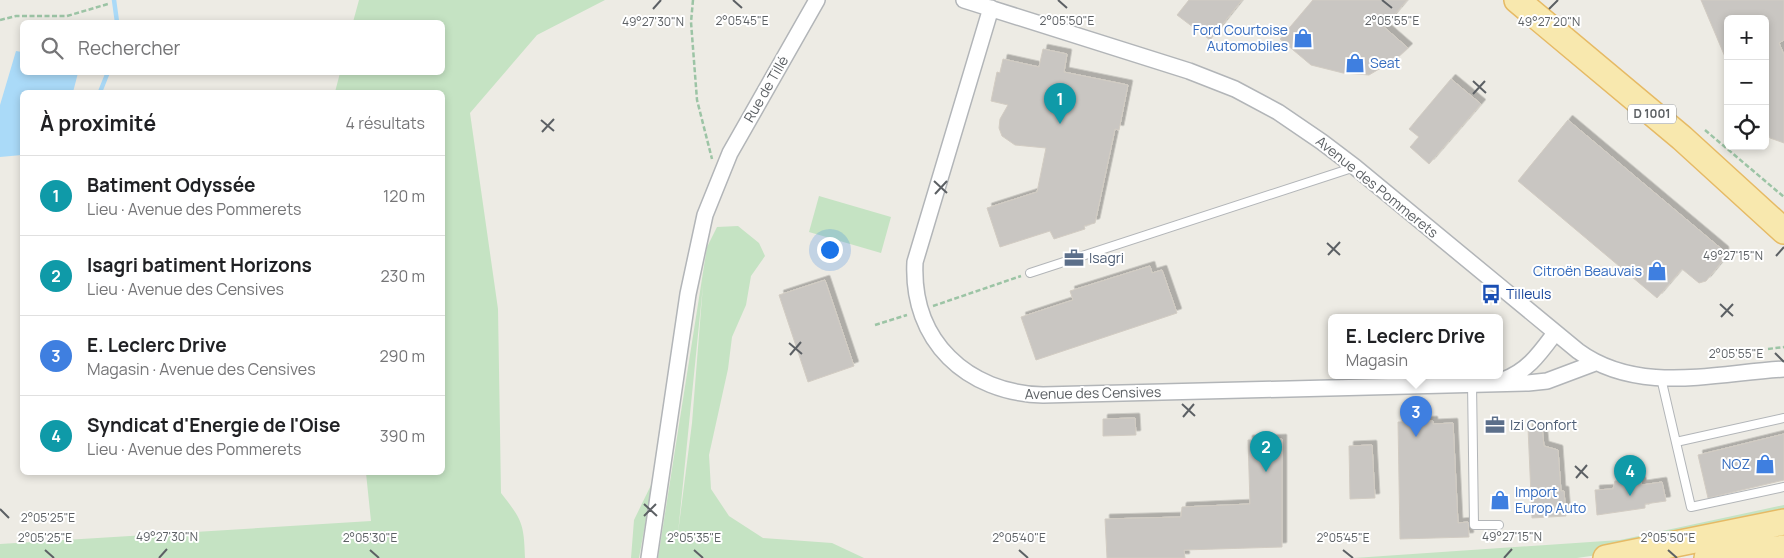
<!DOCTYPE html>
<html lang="fr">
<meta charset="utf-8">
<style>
:root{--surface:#fff;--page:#f6f6f6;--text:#202124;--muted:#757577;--line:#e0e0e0;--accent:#db403c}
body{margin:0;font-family:Manrope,sans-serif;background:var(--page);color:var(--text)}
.controls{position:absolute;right:15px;top:15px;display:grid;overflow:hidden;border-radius:8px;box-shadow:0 2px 8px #0003}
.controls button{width:45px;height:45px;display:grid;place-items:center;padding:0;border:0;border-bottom:1px solid var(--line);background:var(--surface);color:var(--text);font:25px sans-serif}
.you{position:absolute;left:829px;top:249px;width:18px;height:18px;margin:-12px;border:4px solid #fff;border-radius:50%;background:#1a73e8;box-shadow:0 0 0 8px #1a73e833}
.badge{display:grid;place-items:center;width:32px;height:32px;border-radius:50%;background:var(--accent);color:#fff;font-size:16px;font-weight:700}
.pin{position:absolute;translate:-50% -41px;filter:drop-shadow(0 1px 2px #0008)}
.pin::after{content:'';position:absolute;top:26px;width:18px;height:15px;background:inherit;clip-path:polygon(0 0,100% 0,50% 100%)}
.popup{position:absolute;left:1328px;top:314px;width:175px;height:65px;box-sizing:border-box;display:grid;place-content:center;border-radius:8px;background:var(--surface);filter:drop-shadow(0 1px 4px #0005);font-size:16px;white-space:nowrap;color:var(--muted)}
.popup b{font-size:19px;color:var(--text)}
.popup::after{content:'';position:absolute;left:50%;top:100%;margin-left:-10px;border:10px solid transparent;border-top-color:var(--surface)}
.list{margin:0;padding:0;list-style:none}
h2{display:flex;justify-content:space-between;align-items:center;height:65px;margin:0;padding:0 20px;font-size:21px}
h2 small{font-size:16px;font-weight:400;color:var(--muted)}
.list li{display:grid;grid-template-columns:32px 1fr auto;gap:15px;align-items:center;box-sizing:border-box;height:80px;padding:0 20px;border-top:1px solid var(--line)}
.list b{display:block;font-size:19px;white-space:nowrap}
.list p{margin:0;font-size:16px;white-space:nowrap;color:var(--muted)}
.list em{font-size:16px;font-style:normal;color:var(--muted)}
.icon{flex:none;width:28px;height:28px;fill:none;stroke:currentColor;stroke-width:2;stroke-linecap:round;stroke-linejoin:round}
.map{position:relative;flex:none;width:1784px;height:558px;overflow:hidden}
.search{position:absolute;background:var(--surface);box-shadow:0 2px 8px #0003;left:20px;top:20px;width:425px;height:55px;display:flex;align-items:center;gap:12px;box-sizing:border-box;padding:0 18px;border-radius:8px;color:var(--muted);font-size:19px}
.panel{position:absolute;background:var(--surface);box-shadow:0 2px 8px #0003;left:20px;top:90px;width:425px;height:385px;border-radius:8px}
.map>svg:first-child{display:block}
.green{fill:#c5e3c3;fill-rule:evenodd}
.water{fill:#aadaf8}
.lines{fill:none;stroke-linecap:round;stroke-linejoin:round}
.stream{stroke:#aadaf8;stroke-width:4.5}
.building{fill:#c9c6c2;stroke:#d2ccc3;filter:url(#shadow)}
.service-casing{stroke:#b2b5b8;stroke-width:10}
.minor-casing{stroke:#b2b5b8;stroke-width:18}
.primary-casing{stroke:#e6ba65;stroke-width:28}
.path{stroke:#9cc4a5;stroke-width:2.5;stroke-dasharray:5 2.5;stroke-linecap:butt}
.service{stroke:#fff;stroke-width:8}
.minor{stroke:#fff;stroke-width:15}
.primary{stroke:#f8e8ae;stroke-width:25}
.ticks{fill:none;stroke:#5c6064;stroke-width:2}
.labels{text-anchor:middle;stroke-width:4;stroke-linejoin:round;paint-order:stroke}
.shield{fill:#fff;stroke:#8d9092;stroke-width:1}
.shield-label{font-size:12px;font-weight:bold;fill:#5c6064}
.shop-label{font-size:14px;fill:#366cbe;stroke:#fff;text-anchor:end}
.street-label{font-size:14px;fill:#5c6064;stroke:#fff}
.service-label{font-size:14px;fill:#4e5e75;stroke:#fff;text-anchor:start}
.transit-label{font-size:14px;fill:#164399;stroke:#fff;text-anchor:start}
.ticks-label{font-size:12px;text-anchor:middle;fill:#5c6064;stroke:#fff;stroke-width:4;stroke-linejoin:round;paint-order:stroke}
</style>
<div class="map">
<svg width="1784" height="558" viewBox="0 0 1784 558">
<defs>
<filter id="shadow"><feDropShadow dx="4.5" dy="-4.5" stdDeviation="0" flood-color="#0004"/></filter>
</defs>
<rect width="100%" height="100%" fill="#edebe4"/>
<path class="green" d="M359,0H605L537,35L470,113L498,309L501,493C522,520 524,523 525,558H0V544L371,521L366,473L442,472V92H335L340,73L442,72V22H353Z
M819,196L891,217L881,253L809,232Z
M738,226L759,243L765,256L751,276L746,305L732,337L728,369L709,455L711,489L729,516L763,538L832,543L864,558H658L707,247L717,227ZM703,285L692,423L678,533Z
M653,481L639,558H631L634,520Z
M1784,505V519L1618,552L1577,558H1354L1620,540Z"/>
<path class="water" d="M16,51L22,52V72L78,73L73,92H22V155L0,157V105Z"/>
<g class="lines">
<path class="stream" d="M114,0L117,22
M100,92L108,72"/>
</g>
<path class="building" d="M1189,0H1242L1210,40L1177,15Z
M1313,0H1407L1384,27L1408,48L1396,59L1369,75L1343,73L1311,65L1280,39Z
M1701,0H1784V40L1779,43L1784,55V143L1770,138L1765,128V19H1728V64Z
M1043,49L1067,54L1064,72L1128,85L1119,130L1115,129L1095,223L1084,226L1085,229L1054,239L1050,231L1000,247L987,208L1037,192L1046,148L1015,145L1002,136L999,128L1000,119L1008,105L991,101L997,72L1000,73L1003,59L1039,67Z
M1451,79L1481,104L1429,164L1410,147L1419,137L1409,129Z
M1568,120L1724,251V259L1706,281L1699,283L1682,269L1657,298L1518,181Z
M1150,266L1152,273L1162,270L1177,313L1036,360L1021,317L1073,300L1070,291Z
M825,280L854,366L808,382L779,295Z
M1135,418L1136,435L1103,436V419Z
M1433,421V424L1453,423L1458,523L1468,522L1469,537L1400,539L1398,422Z
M1542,427L1544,446L1558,450L1561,491H1564L1566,516L1532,518L1528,428Z
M1784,434V480L1708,498L1698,455Z
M1282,439V547L1184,550L1185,558H1107L1105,519L1181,517L1182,507L1250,504L1248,440Z
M1372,445L1375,498L1350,499L1349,446Z
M1628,477L1640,479L1642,485L1662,482L1666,501L1645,504V508L1597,515L1595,490L1613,489L1615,481L1628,480Z"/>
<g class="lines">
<defs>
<path id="service" d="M1030,273L1355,167
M1661,378L1691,507L1784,487
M1472,383L1474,525H1499
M1676,442L1784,418"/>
<path id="minor" d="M964,0L1189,71L1235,89L1278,112L1322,142L1355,167L1578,351C1638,395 1715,373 1784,369
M991,8L915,262C911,341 967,393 1043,395L1528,383L1547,381L1595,363
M1503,380C1528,371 1540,353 1555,333
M649,558L688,294L705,215L730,153L817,0"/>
<path id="primary" d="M1517,0L1682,138L1784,231
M1606,558L1784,522
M1707,558L1784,548"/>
</defs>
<use href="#service" class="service-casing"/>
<use href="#minor" class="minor-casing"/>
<use href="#primary" class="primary-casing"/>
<path class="path" d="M693,0L691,22L697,100L712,159
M0,20L16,16H67L108,4
M1705,130L1784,197
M933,306L1021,276
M875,325L907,315
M1768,349L1784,347"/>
<use href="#service" class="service"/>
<use href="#minor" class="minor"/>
<use href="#primary" class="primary"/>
</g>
<path class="ticks" d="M733,0L742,8M1058,0L1067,8M1382,0L1392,8M653,9L661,0M1549,9L1558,0M1473,81L1486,93M1473,94L1485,81M541,120L554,131M542,132L554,119M934,181L947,193M935,194L947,181M1327,243L1340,255M1328,255L1340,242M1776,256L1784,247M1720,304L1733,316M1721,317L1733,304M789,343L802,354M1775,353L1784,362M790,355L801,342M1182,404L1195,416M1183,417L1194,404M1575,466L1588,478M1576,478L1587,465M644,504L657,516M0,509L9,518M644,516L656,504M45,550L54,558M370,550L379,558M694,550L703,558M1019,550L1028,558M1343,550L1353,558M1668,550L1677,558M159,558L167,549M1504,558L1512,549"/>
<defs>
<symbol id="shop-bare" viewBox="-9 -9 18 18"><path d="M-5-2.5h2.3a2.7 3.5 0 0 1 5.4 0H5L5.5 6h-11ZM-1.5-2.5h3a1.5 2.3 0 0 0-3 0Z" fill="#3f7fe0" stroke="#fff" stroke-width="2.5" paint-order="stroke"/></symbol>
<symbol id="office-bare" viewBox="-9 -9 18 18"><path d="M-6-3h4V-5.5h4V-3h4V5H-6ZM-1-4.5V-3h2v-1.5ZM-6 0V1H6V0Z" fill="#5c6f8a" stroke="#fff" stroke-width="2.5" paint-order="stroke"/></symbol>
<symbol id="bus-bare" viewBox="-9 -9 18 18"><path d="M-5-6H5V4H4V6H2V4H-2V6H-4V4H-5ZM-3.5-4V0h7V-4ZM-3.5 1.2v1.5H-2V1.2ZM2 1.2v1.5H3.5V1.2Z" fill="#1a4fb4" stroke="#fff" stroke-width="2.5" paint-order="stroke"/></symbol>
</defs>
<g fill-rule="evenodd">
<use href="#shop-bare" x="1289" y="24" width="28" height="28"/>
<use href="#shop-bare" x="1341" y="49" width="28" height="28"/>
<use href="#office-bare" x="1060" y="244" width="28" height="28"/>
<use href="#shop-bare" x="1643" y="257" width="28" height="28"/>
<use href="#bus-bare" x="1477" y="280" width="28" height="28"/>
<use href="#office-bare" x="1481" y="411" width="28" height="28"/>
<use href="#shop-bare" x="1751" y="450" width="28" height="28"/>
<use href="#shop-bare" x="1486" y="486" width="28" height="28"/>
</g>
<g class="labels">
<rect class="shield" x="1628" y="104.5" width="48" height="19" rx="4"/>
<g class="shield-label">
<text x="1652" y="118">D 1001</text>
</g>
<g class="shop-label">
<text x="1288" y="35">Ford Courtoise<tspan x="1288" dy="16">Automobiles</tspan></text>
<text x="1370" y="68" text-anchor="start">Seat</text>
<text x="1642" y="276">Citroën Beauvais</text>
<text x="1750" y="469">NOZ</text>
<text x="1515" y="497" text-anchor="start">Import<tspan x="1515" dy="16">Europ Auto</tspan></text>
</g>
<g class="street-label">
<text transform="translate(766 89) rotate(-60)" y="5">Rue de Tillé</text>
<text transform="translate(1377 187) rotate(39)" y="5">Avenue des Pommerets</text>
<text transform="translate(1093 393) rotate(-1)" y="5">Avenue des Censives</text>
</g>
<g class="service-label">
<text x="1089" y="263">Isagri</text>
<text x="1510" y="430">Izi Confort</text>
</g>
<g class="transit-label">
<text x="1506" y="299">Tilleuls</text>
</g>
</g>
<g class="ticks-label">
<text x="742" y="25">2°05'45"E</text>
<text x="1067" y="25">2°05'50"E</text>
<text x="1392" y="25">2°05'55"E</text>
<text x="653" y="26">49°27'30"N</text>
<text x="1549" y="26">49°27'20"N</text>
<text x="1733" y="260">49°27'15"N</text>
<text x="1736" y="358">2°05'55"E</text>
<text x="48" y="522">2°05'25"E</text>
<text x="167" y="541">49°27'30"N</text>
<text x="1512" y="541">49°27'15"N</text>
<text x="45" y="542">2°05'25"E</text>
<text x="370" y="542">2°05'30"E</text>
<text x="694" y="542">2°05'35"E</text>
<text x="1019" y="542">2°05'40"E</text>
<text x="1343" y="542">2°05'45"E</text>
<text x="1668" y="542">2°05'50"E</text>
</g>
</svg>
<div class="controls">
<button>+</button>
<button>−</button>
<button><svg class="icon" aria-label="locate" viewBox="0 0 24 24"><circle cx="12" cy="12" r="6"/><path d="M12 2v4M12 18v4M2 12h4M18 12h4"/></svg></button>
</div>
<div class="you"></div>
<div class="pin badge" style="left:1060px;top:124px;background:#0f9aa8">1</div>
<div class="pin badge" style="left:1266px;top:472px;background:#0f9aa8">2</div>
<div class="pin badge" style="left:1416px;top:437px;background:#3f7fe0">3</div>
<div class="popup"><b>E. Leclerc Drive</b>Magasin</div>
<div class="pin badge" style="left:1630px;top:496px;background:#0f9aa8">4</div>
<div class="search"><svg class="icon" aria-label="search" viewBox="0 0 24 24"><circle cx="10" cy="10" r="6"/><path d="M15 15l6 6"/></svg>Rechercher</div>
<section class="panel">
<h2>À proximité<small>4 résultats</small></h2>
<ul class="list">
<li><span class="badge" style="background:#0f9aa8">1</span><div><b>Batiment Odyssée</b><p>Lieu · Avenue des Pommerets</p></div><em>120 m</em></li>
<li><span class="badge" style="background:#0f9aa8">2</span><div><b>Isagri batiment Horizons</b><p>Lieu · Avenue des Censives</p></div><em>230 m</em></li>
<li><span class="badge" style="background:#3f7fe0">3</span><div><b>E. Leclerc Drive</b><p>Magasin · Avenue des Censives</p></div><em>290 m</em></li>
<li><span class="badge" style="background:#0f9aa8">4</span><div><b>Syndicat d'Energie de l'Oise</b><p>Lieu · Avenue des Pommerets</p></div><em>390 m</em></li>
</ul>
</section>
</div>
